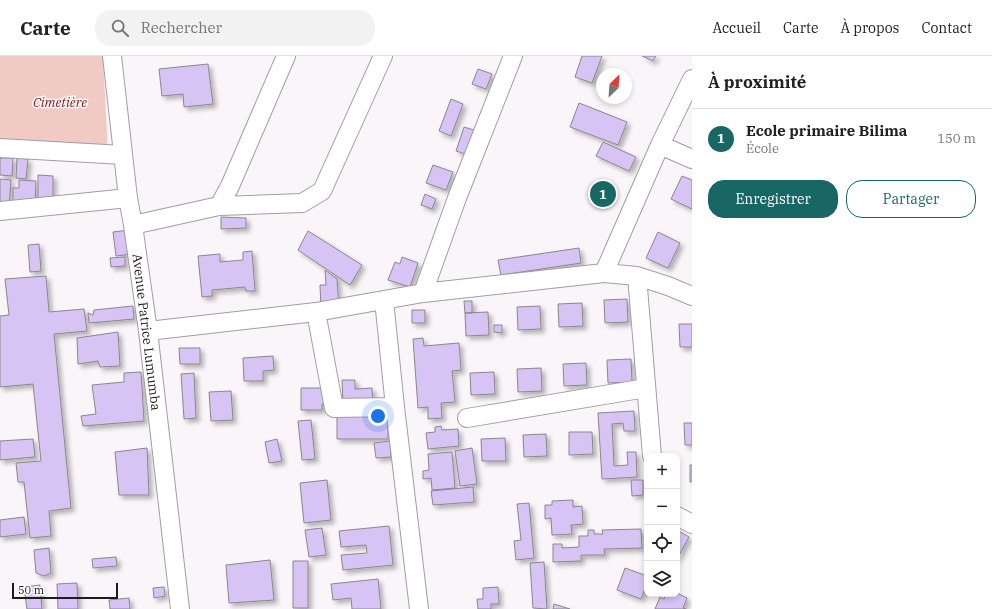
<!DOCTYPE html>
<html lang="fr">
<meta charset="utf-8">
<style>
:root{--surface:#fff;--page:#f2f2f2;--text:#202124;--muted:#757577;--line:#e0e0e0;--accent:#196764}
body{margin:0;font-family:"IBM Plex Serif",serif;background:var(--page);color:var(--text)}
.controls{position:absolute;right:12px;bottom:12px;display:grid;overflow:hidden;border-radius:8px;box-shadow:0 2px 6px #0003}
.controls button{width:36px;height:36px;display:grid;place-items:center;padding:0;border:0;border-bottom:1px solid var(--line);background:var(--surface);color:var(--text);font:20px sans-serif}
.compass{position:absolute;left:596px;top:12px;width:36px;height:36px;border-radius:50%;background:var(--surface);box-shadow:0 2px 6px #0003;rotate:25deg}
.scale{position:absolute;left:12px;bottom:10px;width:106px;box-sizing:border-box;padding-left:4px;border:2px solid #1c1a1b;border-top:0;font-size:11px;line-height:14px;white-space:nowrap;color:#1c1a1b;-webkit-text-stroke:3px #fff;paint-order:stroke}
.you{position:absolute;left:378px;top:360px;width:14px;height:14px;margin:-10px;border:3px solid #fff;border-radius:50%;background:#1a73e8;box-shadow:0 0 0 6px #1a73e833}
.badge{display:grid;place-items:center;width:26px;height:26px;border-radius:50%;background:var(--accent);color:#fff;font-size:13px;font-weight:700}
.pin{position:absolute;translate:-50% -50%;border:2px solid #fff;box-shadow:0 1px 4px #0006}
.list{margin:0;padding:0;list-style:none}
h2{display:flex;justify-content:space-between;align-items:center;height:52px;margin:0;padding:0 16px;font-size:17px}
h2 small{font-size:13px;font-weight:400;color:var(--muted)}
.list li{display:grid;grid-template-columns:26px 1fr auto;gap:12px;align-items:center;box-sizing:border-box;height:60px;padding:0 16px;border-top:1px solid var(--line)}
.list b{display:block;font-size:15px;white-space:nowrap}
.list p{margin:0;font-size:13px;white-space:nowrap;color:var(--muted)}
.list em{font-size:13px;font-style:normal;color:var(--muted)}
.actions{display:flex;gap:8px;padding:12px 16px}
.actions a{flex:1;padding:9px 0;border:1px solid var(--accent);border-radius:16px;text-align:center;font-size:14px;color:var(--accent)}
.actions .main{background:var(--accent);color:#fff}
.icon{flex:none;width:22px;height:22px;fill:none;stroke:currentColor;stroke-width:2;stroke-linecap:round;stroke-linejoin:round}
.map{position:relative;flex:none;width:692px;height:553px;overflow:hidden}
header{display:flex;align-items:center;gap:24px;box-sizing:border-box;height:56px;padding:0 20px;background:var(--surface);border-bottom:1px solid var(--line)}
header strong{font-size:19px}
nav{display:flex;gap:22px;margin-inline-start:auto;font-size:14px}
.search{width:280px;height:36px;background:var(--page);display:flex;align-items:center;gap:10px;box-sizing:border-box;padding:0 14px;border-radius:16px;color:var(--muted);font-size:15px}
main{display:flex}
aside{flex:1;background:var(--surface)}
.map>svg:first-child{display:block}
.green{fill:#f2cac4}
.building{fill:#d8c3f5;stroke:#89888b;filter:url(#shadow)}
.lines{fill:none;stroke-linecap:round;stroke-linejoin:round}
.minor-casing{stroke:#a19ea1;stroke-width:20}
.minor{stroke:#fff;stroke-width:18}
.labels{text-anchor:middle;stroke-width:3;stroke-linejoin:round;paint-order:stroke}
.park-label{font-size:13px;font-style:italic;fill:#85110f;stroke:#fff}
.street-label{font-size:13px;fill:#1c1a1b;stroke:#fff}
</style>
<header>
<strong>Carte</strong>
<div class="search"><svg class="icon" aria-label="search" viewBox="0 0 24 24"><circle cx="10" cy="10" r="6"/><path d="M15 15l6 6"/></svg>Rechercher</div>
<nav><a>Accueil</a><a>Carte</a><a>À propos</a><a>Contact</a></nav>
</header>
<main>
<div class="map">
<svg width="692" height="553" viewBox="0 0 692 553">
<defs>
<filter id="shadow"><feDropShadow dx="3.5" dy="3.5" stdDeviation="2" flood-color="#0004"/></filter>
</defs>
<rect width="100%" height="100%" fill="#f9f5f9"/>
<path class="green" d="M0,0H103L108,97L0,85Z"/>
<path class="building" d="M582,0H602L592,27L575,21Z
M642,0H656L653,5Z
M208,8L213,48L184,51L183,38L162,40L159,13Z
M478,13L492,18L486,33L472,28Z
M451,43L463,48L451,80L439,75Z
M579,47L627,66L618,89L570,71Z
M464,71L477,75L469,99L456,95Z
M603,86L636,101L629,115L596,100Z
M0,102H13L12,120L0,119Z
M17,102L28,103L26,123L16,122Z
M433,109L453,116L446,134L426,127Z
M38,119L53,120V147H38Z
M682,120L692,124V153L671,143Z
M0,123L11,124L9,152L0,151Z
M19,124L36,125L35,149H13V132H19Z
M425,138L436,143L432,153L421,149Z
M221,161L246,162V172L221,173Z
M129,174L132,198L116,200L113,176Z
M308,175L362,209L350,229L298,194Z
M658,176L680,187L668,212L646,202Z
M39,188L41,215L30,216L28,189Z
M579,192L581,207L501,219L498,204Z
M252,195L255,235H246L245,231L212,234V240L202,241L198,200L220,198V206L243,204V196Z
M125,201V210L111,211L110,202Z
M402,201L418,207L410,231L388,224L395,206L400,208Z
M325,214L337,223L339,251L321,252L320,229H326Z
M46,220L49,256L84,253L87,275L54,278L71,452L49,455L51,480L30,482L24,426H18L16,407L41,405L33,328L0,331V260L9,259L5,223Z
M627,243L628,266L605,267L604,244Z
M464,245H472V257H465Z
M582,247L583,270L559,271L558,248Z
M133,250L134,263L89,267L88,257L93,259L94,254Z
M540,250L541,273L518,274L517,251Z
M412,254H425V267H412Z
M488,256L489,279L466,280L465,257Z
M679,268H692V291H680Z
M494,269H502V277L494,276Z
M118,276L120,310L100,311L98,305L78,308L77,282Z
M423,282L424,290L459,287L461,314L452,315L455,346L441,347L442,362L428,363V351L418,352L413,283Z
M179,292H200V308H180Z
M273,300L274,314L263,315V325H244L243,302Z
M631,303L632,326L608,327L607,304Z
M586,307L587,329L564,330L563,308Z
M541,312L542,335L518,336L517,313Z
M141,316L144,365L83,370L81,360L96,358L92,329L124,326V317Z
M494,316L495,338L471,339L470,317Z
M194,317L196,362L184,363L181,318Z
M342,324H355V333L372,332L373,347L343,348Z
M301,332H327V347L322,348V354H301Z
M231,335L233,364L211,365L209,336Z
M634,355L635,375H624L623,367L612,368L614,410L628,409L627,396H636L637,421L602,423L598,357Z
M337,357H388V383H337Z
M311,364L315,403L302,404L298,365Z
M684,367H692V389H685Z
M441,370L442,374L458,373L459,390L428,393L426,377L435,376V371Z
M569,376H592L593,398L569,399Z
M546,378L547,400L524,401L523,379Z
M505,382L506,405H482L481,383Z
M33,383L35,401L0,404V385Z
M277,383L282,405L269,407L265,386Z
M390,385L391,401L376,402L374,387Z
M147,392L149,439H119L115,396Z
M472,392L477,428L460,430L455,395Z
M452,396L455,432L432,434L431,422L423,423V415L429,414L428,398Z
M690,409H692V426H690Z
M327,424L331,464L304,467L300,427Z
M631,424H643V439L632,440Z
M473,431L474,446L433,449L431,435Z
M573,444V451L582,450L583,468L571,469L572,478L552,479L551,462L545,463V449H552V445Z
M529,447L534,502L516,504L514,485L521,484L517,448Z
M24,461L26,478L0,481V464Z
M389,470L393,509L343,514L341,499L367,497L366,489L341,491L339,475Z
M322,472L326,499L309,501L305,474Z
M641,473L642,492L604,493L605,499H581V505L553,506V488H562V492L579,491V480H588V474H594V478H603L602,474Z
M677,474L689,481L677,503Z
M49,492L51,517L44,520L36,517L34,494Z
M116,501L117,510L93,512L92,503Z
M270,504L274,544L229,547L226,509Z
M293,505H308V552H293Z
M544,506L547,553L533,552L530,507Z
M625,512L647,520V527L641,543L617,534Z
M378,523L381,553H352L351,542L333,544L331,528Z
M77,527L78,553H58L57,528Z
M40,529L42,553H27L24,531Z
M164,531L165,540L154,542L153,532Z
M498,531L499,548H491V553H478L477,543H483V532Z
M677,537L687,542L683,552L686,553H655L660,541L664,543L666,538Z
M129,542L130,553H110L109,544Z
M554,548L570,553H553Z"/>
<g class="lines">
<defs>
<path id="minor" d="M112,0L128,142L133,169L148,275L180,553
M660,89L692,103
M0,92L123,99
M219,150L302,147L322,135L383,0
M0,155L128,142
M133,169L219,150L230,130L286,0
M604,217L660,89L692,23
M637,220L652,400
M423,237L457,142L513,0
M384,244L395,351L419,553
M316,256L334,352L395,351
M148,275L316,256L423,237L604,217L637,220L668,230L692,240
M467,362L646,332
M677,460L692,468"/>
</defs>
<use href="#minor" class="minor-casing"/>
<use href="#minor" class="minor"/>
</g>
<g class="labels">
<g class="park-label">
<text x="60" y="51">Cimetière</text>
</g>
<g class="street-label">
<text transform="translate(147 276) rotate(83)" y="5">Avenue Patrice Lumumba</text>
</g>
</g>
</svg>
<div class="controls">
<button>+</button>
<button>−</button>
<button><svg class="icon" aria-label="locate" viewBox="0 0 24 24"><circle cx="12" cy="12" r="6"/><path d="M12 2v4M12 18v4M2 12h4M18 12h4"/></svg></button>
<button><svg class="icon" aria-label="layers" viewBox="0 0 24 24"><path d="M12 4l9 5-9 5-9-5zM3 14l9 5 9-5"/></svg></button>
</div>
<svg class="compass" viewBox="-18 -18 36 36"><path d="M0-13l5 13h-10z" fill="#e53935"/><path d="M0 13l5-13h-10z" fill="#757577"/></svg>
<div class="scale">50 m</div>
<div class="you"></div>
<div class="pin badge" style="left:603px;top:138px">1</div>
</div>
<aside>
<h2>À proximité<small></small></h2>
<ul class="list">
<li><span class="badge">1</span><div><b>Ecole primaire Bilima</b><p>École</p></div><em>150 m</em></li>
</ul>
<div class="actions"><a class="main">Enregistrer</a><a>Partager</a></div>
</aside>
</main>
